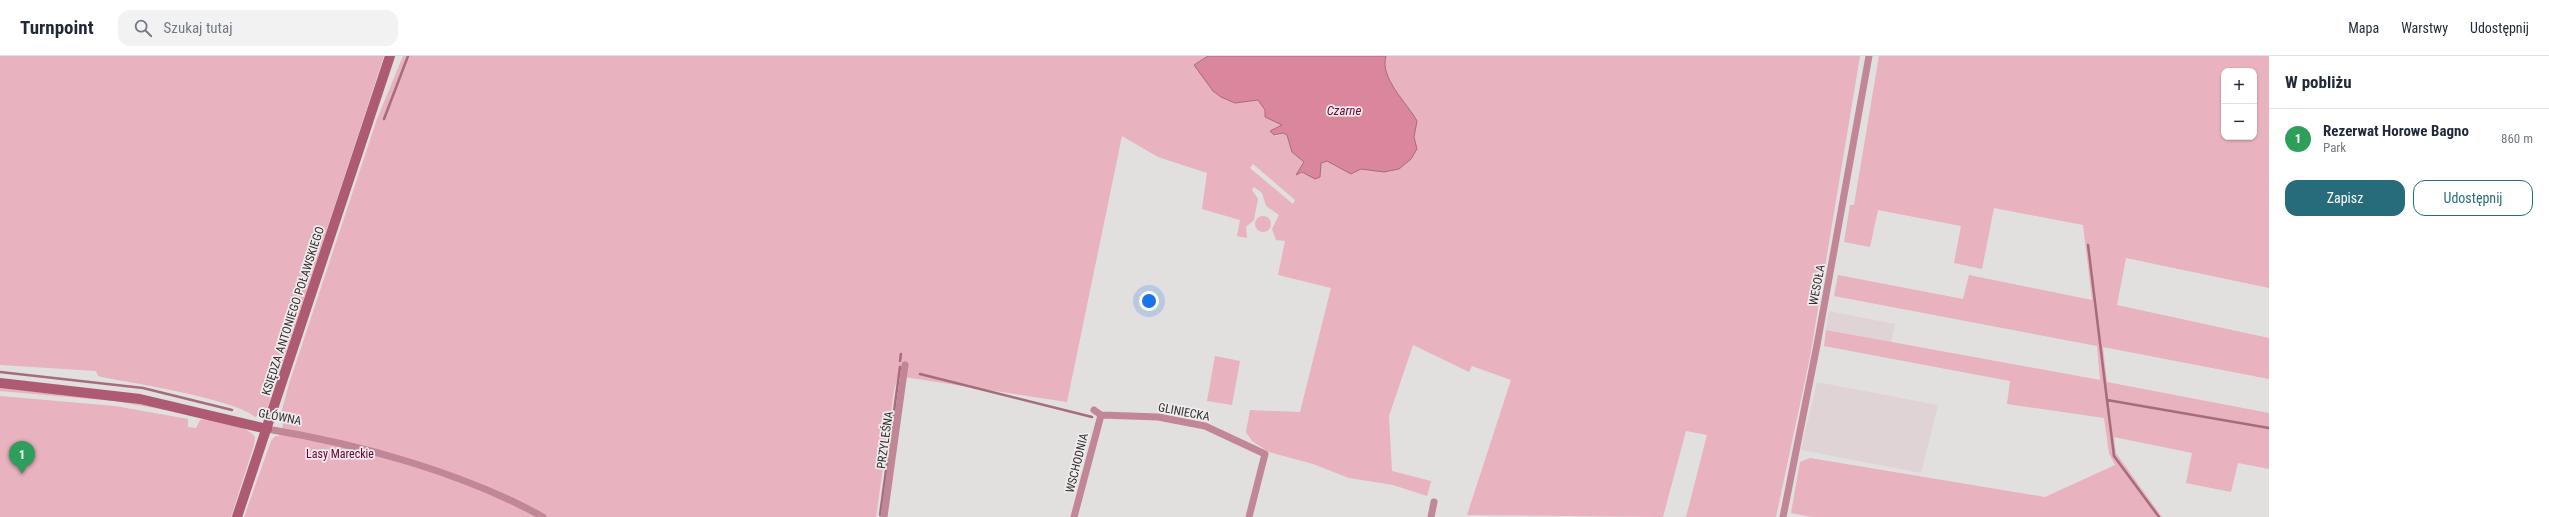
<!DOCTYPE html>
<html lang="pl">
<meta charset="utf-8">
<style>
:root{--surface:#fff;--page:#f2f2f3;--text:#1f2937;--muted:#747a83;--line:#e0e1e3;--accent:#266c7a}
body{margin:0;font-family:"Roboto Condensed",sans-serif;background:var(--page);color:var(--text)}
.controls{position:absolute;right:12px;top:12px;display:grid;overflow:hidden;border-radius:8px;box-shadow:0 1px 3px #0004}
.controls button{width:36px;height:36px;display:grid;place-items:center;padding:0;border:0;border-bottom:1px solid var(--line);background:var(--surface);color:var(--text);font:20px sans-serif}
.you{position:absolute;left:1149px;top:245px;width:14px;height:14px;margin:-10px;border:3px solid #fff;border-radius:50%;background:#1a73e8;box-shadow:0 0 0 6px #1a73e833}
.badge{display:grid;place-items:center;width:26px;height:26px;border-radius:50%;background:var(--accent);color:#fff;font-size:13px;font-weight:700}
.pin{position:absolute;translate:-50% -33px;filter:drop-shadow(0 1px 2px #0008)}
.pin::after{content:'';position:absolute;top:21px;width:14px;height:12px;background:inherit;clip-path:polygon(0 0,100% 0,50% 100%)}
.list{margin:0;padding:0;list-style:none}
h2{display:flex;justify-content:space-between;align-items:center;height:52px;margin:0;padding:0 16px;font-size:17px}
h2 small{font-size:13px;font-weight:400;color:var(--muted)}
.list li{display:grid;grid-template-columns:26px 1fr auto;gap:12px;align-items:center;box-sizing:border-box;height:60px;padding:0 16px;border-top:1px solid var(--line)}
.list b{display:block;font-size:15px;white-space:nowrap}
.list p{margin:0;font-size:13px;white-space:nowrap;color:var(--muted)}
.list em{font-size:13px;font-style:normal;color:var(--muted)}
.actions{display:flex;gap:8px;padding:12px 16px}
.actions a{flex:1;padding:9px 0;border:1px solid var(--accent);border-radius:12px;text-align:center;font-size:14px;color:var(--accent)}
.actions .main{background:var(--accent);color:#fff}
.icon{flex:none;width:22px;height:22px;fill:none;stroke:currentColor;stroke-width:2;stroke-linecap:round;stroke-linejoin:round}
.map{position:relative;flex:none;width:2269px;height:461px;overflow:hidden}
header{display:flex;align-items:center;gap:24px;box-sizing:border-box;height:56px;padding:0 20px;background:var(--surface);border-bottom:1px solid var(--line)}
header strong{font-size:19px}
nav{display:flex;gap:22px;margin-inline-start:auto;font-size:14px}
.search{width:280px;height:36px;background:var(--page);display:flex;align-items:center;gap:10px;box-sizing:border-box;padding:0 14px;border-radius:12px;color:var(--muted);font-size:15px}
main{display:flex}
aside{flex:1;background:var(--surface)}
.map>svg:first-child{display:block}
.built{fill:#e0d3d6}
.green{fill:#e8b2bf;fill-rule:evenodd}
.water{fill:#da869c;stroke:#a76c7b}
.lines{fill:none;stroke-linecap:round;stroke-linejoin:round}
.stream{stroke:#a76c7b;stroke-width:2.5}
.street{stroke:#c28796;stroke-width:7}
.secondary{stroke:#af5a73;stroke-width:10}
.labels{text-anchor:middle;stroke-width:3.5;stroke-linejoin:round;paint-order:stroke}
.street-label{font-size:12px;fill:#302f2f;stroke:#f0eced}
.park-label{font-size:12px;fill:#680030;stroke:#f0eced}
.water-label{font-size:13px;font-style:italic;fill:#6e0634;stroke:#f0eced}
</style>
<header>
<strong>Turnpoint</strong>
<div class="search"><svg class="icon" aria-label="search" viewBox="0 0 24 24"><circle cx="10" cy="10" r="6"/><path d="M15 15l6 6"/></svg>Szukaj tutaj</div>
<nav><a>Mapa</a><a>Warstwy</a><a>Udostępnij</a></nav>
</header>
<main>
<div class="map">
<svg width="2269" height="461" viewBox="0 0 2269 461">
<rect width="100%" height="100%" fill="#e2dfdf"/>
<path class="built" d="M1829,255L1895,268L1891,286L1826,274Z
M1817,326L1938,349L1921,417L1801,394Z"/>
<path class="green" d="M0,0H384L284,303L267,353L255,361C237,344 135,327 106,322L98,320L96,315L0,309Z
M403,0H1249L1283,69L1272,78L1276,80L1283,77L1288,80L1292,96L1304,106L1299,117L1305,113L1364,0H1860L1810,301L1776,461H1686L1707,379L1686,375L1663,461L1467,459L1511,324L1472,310L1469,316L1413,289L1389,360L1392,415L1431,425L1427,440L1393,429L1349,422L1313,408L1269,396L1252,385L1246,376L1250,354L1300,356L1331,232L1278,219L1285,185L1276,184L1272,173L1279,159L1266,150L1262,137L1254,131L1252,134L1258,143L1254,164L1246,171L1247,182L1237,180L1240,164L1202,153L1207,117L1158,101L1122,80L1067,346L898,320L894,335L876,461H244L271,385L275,380H279L283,369L280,361L289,328L377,63ZM1253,108L1295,144L1293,148L1250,112Z
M1879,0H2269V232L2126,202L2117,249L2269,282V323L2103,291L2107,326L2269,357V413L2238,407L2231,436L2186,427L2192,397L2114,381L2116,397L2162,461H1812L1791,457L1800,406L1810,402L2045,441L2115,409L2109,397L2104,362L2007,348L2010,325L1824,290L1826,274L2100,324L2097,290L1834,240L1838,219L1963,243L1969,219L2092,244L2083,169L1994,152L1982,213L1954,207L1961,170L1878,154L1870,191L1844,186L1850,149H1854ZM2224,15H2254V81H2224Z
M1255 168a8 8 0 1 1 16 0a8 8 0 1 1-16 0Z
M1215,300L1240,305L1232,349L1207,345Z
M0,332L130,346L183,357L114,345L0,335Z
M0,340L115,350L188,363V371L196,372L200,364C212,360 250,371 255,381L254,389L231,461H0Z"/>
<path class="water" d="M1208,0H1386C1379,22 1408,48 1417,65L1414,81L1417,93L1411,103L1399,113L1384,116L1361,113L1351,118L1327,105L1321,107L1320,121L1315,123L1302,116L1296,119L1304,106L1292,96L1287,79L1283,77L1274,79L1270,75L1282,69L1265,61V54L1258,44L1235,47L1221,41L1213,35L1194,9Z"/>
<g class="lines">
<path class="stream" d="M384,63L408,0
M2088,189L2107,344
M900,305L901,298
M0,316L143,332L232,354
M920,318L1092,361
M880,459L900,311
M2159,461L2114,400L2107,344L2269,372"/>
<path class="street" d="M1094,354L1101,359L1158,361L1205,370L1265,398L1249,461
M267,373C358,388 462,416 543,461
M884,461L905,309
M1074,461L1101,359
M1431,461L1434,446
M1783,461L1817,289L1869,0"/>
<path class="secondary" d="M0,327L140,343L267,373
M237,461L390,0"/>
</g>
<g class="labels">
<g class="street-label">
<text transform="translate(1817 229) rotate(-79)" y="4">WESOŁA</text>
<text transform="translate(293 255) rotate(-72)" y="4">KSIĘDZA ANTONIEGO POŁAWSKIEGO</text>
<text transform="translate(1184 356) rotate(11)" y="4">GLINIECKA</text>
<text transform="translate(280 361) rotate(11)" y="4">GŁÓWNA</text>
<text transform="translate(885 384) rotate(-82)" y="4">PRZYLEŚNA</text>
<text transform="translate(1077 407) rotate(-76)" y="4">WSCHODNIA</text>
</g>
<g class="park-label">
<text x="340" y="402">Lasy Mareckie</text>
</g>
<g class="water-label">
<text x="1344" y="59">Czarne</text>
</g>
</g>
</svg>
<div class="controls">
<button>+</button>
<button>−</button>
</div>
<div class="you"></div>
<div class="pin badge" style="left:22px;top:418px;background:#2e9e5b">1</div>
</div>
<aside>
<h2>W pobliżu<small></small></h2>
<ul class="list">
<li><span class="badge" style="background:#2e9e5b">1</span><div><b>Rezerwat Horowe Bagno</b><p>Park</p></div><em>860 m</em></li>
</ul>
<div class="actions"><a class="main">Zapisz</a><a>Udostępnij</a></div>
</aside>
</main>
